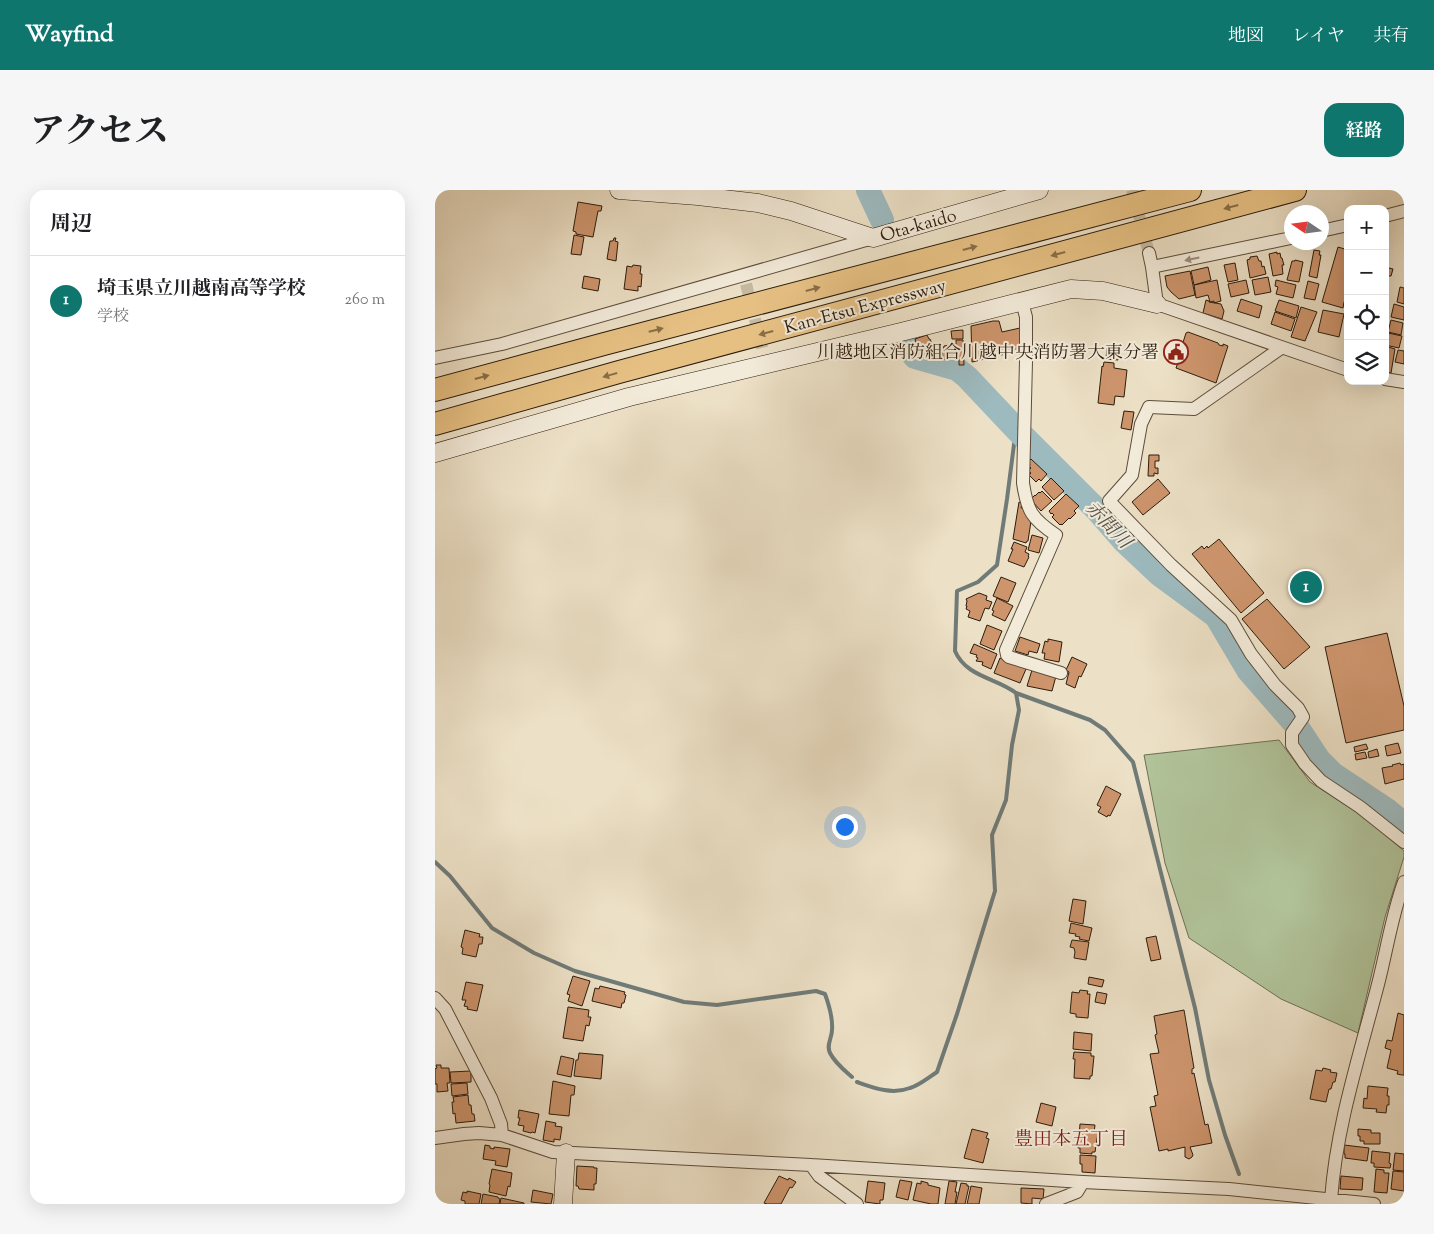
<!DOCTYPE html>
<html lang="ja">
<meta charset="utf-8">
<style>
:root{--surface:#fff;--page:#f6f6f6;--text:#202124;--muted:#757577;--line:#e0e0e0;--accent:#0f766e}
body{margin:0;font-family:"Sorts Mill Goudy","Noto Serif JP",serif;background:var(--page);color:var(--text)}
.controls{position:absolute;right:15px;top:15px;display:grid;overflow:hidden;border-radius:10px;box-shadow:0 5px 20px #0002}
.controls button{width:45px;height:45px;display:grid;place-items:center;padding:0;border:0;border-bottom:1px solid var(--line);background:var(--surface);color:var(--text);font:25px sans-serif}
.compass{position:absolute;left:849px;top:15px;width:45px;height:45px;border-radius:50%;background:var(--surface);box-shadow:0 5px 20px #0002;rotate:283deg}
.you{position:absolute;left:409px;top:636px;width:18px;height:18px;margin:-12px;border:4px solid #fff;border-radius:50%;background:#1a73e8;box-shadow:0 0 0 8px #1a73e833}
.badge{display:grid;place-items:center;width:32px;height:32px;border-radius:50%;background:var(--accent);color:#fff;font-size:16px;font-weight:700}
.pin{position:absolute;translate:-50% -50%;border:2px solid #fff;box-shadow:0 1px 5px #0006}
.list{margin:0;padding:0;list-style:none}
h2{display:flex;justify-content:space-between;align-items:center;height:65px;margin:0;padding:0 20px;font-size:21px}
h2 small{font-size:16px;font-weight:400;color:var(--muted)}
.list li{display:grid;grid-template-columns:32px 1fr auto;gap:15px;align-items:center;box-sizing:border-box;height:90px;padding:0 20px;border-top:1px solid var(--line)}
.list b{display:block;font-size:19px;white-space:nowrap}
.list p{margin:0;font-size:16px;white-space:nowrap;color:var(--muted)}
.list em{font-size:16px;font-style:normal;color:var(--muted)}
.icon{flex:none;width:28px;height:28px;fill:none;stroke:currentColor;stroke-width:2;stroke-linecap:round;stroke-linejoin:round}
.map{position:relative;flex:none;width:969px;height:1014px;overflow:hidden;border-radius:15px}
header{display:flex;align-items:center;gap:30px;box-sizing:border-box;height:70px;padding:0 25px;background:var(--accent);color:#fff}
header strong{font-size:24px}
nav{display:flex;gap:28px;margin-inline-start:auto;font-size:18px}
.intro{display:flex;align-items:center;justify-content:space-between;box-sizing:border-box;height:120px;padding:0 30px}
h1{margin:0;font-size:35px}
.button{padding:12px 22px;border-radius:15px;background:var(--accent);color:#fff;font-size:18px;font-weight:700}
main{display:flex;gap:30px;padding:0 30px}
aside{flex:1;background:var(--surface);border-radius:15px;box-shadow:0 5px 20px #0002}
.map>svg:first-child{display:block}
.green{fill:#b1c39a;stroke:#6e7054}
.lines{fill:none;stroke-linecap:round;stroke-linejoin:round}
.stream{stroke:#707b78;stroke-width:4}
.river{stroke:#9dbabf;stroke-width:24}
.building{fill:#ce956d;stroke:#2c1c0d}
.street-tunnel{stroke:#c6b9a1;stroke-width:12;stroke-dasharray:12 6;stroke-linecap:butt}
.street-casing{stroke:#5c4d3b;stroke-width:14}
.secondary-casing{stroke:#2c1c0d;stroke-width:19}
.highway-casing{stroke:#2c1c0d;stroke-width:24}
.street{stroke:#f3ebda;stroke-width:12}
.secondary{stroke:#f3ebda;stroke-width:18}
.highway{stroke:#e6c083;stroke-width:22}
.oneway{fill:#896e48}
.oneway2{fill:#998e7e}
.labels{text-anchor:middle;stroke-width:4;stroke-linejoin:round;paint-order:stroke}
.street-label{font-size:18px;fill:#2c1c0d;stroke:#f3ebda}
.poi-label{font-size:18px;fill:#2c1c0d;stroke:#f3ebda;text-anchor:end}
.water-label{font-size:19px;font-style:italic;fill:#54534b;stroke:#f3ebda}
.neighbourhood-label{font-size:19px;fill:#7a1f14;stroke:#f3ebda}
</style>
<header>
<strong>Wayfind</strong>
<nav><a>地図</a><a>レイヤ</a><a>共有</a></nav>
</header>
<div class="intro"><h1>アクセス</h1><a class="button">経路</a></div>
<main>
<aside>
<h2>周辺<small></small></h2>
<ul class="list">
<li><span class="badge">1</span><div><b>埼玉県立川越南高等学校</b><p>学校</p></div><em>260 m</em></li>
</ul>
</aside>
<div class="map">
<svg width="969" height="1014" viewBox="0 0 969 1014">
<rect width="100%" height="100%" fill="#ece0c6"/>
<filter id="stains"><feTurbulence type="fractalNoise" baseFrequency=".004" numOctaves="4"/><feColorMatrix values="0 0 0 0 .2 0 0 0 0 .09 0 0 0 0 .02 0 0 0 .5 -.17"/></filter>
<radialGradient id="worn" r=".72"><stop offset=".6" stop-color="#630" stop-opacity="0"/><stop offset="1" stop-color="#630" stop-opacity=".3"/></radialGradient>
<path class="green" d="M844,550L875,592L932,629L969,661V667L950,727L923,843L846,809L754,748L730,673L709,565Z"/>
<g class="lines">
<path class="stream" d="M581,239L572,309L562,375L543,392L522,401L520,461C531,487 562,488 581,503L655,530L670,540L698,572L760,818L774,890L790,945L804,984
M0,672L15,686L57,738L99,763L140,781L249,812L282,815L381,801L390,804C394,815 398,828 397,840C397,848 391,855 395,863C400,873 409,880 417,887
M422,892C439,898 457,905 475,898C485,895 494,887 502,882L522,824L560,701L557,645L571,610L577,555L584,520L581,503"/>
<path class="river" d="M433,0L447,30
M470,152L480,167L522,179L532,187L581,239L663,321L690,352L724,384L781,426L813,480L861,535
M863,538L884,570L898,584L952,620L969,634"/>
</g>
<path class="building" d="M143,12L167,16L166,21H163L158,47L141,44V42L138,41Z
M139,45L149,47L146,65L136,64Z
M179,48H181L180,51L183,52L181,71L172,69L175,51H178Z
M903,57L913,60V108L911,113L909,112L908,118L887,112Z
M879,60L885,61L884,65H886L882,88L874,86Z
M842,62V64L845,63L846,68H847L849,75H847L848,84L838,86L834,64Z
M822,66L824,71H826L827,77L829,76L831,84L815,88L812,70L815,69V67Z
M860,70L868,72L864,92L852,90L857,71H860Z
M800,73L803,90L793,92L789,75Z
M198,75L206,76L205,84H207L206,97L203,96V101L189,99L192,76L197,77Z
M773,77L776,90L759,95L756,81Z
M950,77L958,79L956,86H953L952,91L950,90Z
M755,81L760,105L744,109L736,102L732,97L730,86Z
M149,86L165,89L163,101L147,98Z
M833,87L836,102L820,105L817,90Z
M782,90L786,111L779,113V111L775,112L773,105L761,108L759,95Z
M811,90L814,103L796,107L793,94Z
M841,90L861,95L858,108L841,104L843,97L840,96Z
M873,91L884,94L880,110L869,108Z
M965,97L969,98V114L962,112Z
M806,109L827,116L824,128L802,121Z
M771,110L774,111V112L786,114L789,121L787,129L768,123Z
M844,110L864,116L861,128L840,121Z
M959,114L969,117V130L956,127Z
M866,117L882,122L870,151L856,147Z
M888,120L909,124L904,147L883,142Z
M840,122L860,129L856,141L836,134Z
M956,130L968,133L966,145L953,142Z
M558,131H564L567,142L585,138L587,160L537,172L536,136Z
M528,140V149H517L516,141Z
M753,142L783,153L784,155L788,156V154L793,156L781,193L741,178L746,164L745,162L751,143Z
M953,143L967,146L964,158L950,155Z
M492,145L494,149H495L502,166L500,167V168L486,166L480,149Z
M521,150H528L529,175H524V169H506L509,156L521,154Z
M950,156L960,159L956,183L950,182Z
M672,158L684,159L683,170L671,169Z
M963,160L969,161V174L960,172Z
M669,172L679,173V178L692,180L689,207L680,206L679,215L663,213L667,176L668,177Z
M689,221L699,222L696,240L686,238Z
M714,265H724V271H720V278H723V284L719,283V286H713Z
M596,269L612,284L606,291L604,289L601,292L594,285L596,283L593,281L596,278L594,276L595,274L593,272Z
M616,288L629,301L619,310L607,297Z
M723,289L735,303L708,325L697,312Z
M607,301L617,311L606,321L596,310L598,309L597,308L600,305V306L604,302L605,303Z
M631,304L644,316L639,321L641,323L635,329L634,328L627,335L626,334L625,335L617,327L619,325L617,323L616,324L614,321Z
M584,312L587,313L586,318H590L596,331L593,351H592L591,353L578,349Z
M597,345L608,348L604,363L593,360Z
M784,349L829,403L806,423L757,364L767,356L769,359L772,356L773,358Z
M579,352L592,357L590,362L594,364L593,366L594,367L589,377L573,371L578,359H576Z
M566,387L581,393L573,412L558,406Z
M544,403L552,406L551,410L557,412L554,419L550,418L545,431L533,427L535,421L531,419L532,416H531L532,411L531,409Z
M562,408L578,416L570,431L557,425L559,421L557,420Z
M832,409L875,457L849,479L807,429Z
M552,435L567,441L559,460L545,454Z
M952,443L969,516V540L911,553L890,457Z
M585,447L605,454L602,463L594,461L593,465L580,461Z
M613,449L627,452L624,472L609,469L610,463H607L610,451L613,452Z
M539,454L562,464L556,479L547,475L548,472L541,471L543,468L541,467L542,465L535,463Z
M637,467L652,474L646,487L644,486L640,498L631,494L634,482L631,480Z
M565,468L591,479L585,493L559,483Z
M597,480L621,486L617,501L592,496Z
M963,553L966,563L952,566L950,556Z
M931,554L933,559L920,562L919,557Z
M942,559L944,566L934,568L933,562Z
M930,562L932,568L921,570L920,564Z
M965,573L966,575L969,574V589L950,594L947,578L958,576L957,575Z
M671,596L686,604L675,626L673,625L672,627L663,622L666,617L662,615Z
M638,709L651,711L648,734L634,731Z
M636,733L657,738L654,751L644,749L645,747L640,746L641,744L634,743Z
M30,740L45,744L44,747H48L47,754H44L41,767L27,764L28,758L26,757Z
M721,746L726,769L716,771L711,748Z
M637,750L654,752L651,770L639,768L640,762L639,758L635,757Z
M138,786L155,791L147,816L133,811L135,805L132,804Z
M654,787L669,790L667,797L653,794Z
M31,792L48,795L42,821L32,819L33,817L29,816L31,810H27Z
M165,796L190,802L189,804L191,805L189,813H187L186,818L157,811L160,798L164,799Z
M645,800L653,801L652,804H655L653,828L641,827V824L635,823L637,802L644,803Z
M662,802L672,804L670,814L660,812Z
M133,817L154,820L153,827H156L154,836L151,835L148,851L128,848Z
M749,820L759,878L757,879V884L759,883L770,935L773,934L777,953L755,957L758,965L757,967L754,969L750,967V957L733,961V959L724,961L715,917L721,916L719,906L723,905L715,864L724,863L720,845L722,844L719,826Z
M963,823L969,825V885H967L962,884L963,881L952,878L956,860L950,858L952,850L957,851Z
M639,842L657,844L656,861L638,859Z
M639,862L656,863V866H659L657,886H655V889L639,888L640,869H638Z
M144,863L168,865L166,889L139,886L141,870H143Z
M126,866L139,869L136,887L122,884Z
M1,875H6V878H14L15,893H12L13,901L2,902V894H0V879L2,878Z
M888,878L896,880L895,882L902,883L900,892H898L896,899H894L891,912L875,909L881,880L887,881Z
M36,881V892L16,893L15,882Z
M118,891L140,896L139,905H136L134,926L114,924Z
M32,893L33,904L17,906L16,894Z
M933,896L953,898L952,906H954V915H952L951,923L941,922L942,919L928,918L929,908L932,909Z
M33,905L34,915H36L37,924H39L40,931L21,933L20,923L18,924L17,912H19L18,907Z
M606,913L621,917L617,936L601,932Z
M84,920L104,924L100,943L97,942L96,943L88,941L89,936L83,935L85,928H83Z
M111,931L121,933L120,936L127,937L125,950L119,949V952L108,950Z
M645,934L660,935L659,943H663L660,962H657V964L645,963V958H643Z
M537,939L553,943L551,948L554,949L548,973L529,968Z
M923,939L936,940V943H945V954H929V951H925V946H923Z
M50,955L55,956V958L59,959V957L75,959L72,977L60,975L61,971L48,969Z
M909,955L934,958L932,971L910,968V964H909Z
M937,961L955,963L954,973L956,974L955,978L939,977V973H936Z
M960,963L969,964V981L958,980Z
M645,965L661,966L660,983L647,982V974H645Z
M142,976L159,977V978H162L161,994H159V1000L144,999L143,996H141Z
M57,979L77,983L75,997L73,996L71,1006L54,1002L55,995L54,994Z
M941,979L949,980V983H954L952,1003L939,1002Z
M958,981L969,982V1001L956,999Z
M344,986L353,990L354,988L361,992L357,998L355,997L346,1014H332L329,1013Z
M906,986L928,988L927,1000L905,999Z
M465,990L477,992L473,1010L461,1007Z
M433,991L450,993L448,1010H445V1014L430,1012Z
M486,991L493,993V995L505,998L503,1014H496L478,1010L482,993L486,994Z
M514,991L522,992L520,1002H522L520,1014H510Z
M526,993L532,994V996H534L530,1014H521Z
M536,996L547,998L544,1014H532Z
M586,998L609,999L608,1009L597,1008V1014L586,1013Z
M98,1000L118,1004L116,1014L96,1012Z
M32,1001L46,1004L44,1014H30V1011L26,1010L28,1002L32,1003Z
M48,1004L63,1007V1008L65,1009L64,1014H46Z
M66,1008L89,1013V1014H65Z"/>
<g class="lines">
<path class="street-tunnel" d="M697,0L714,63
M311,94L328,161"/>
<defs>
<path id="street" d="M950,26L969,21
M886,41L913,35
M714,63L717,77L722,114L913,180
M717,77L856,48
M587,112L591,127V171L588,293C592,321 597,329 621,345L571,460L572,465L574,467L626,483
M846,158L759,219L714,217L706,234L697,285L674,311L736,375L796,430L816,464L840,495L863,518L868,527L857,543V555L870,574L886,591L925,617L969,652
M0,168L67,154L438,48
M950,189L969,192
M0,808L10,819L56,908L66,934L67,945
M0,948L29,944L44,943L67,945L118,962L376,975L648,992L794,999L939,1014
M376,975L384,986L422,1014
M896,1010C901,939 923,870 941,802C951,766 956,727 969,692
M611,1014L642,1002L648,992"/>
<path id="secondary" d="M184,0L263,6L323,13L356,21L438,48L604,0
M0,263L194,207L466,142L636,99L668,101L722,114
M128,1014L131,963"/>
<path id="highway" d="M0,200L169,154L755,0
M0,234L184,182L860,0"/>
</defs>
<use href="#street" class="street-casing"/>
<use href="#secondary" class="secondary-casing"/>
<use href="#highway" class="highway-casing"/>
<use href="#street" class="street"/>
<use href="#secondary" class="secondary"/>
<use href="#highway" class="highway"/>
</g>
<defs><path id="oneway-solid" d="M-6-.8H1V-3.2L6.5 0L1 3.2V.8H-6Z" transform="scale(1.25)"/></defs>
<g class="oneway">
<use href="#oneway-solid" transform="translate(796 17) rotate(165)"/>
<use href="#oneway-solid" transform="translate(535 58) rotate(-15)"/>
<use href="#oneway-solid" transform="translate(623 64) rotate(165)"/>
<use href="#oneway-solid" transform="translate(378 99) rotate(-15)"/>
<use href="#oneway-solid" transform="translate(221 140) rotate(-14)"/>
<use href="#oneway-solid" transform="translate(331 143) rotate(165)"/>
<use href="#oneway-solid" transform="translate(175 185) rotate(164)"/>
<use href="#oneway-solid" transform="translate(47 187) rotate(-15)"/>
</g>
<use class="oneway2" href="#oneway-solid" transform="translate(757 69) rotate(168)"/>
<defs>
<symbol id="civic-ring" viewBox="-11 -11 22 22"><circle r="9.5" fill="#f3ebda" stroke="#8f2418" stroke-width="1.5"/><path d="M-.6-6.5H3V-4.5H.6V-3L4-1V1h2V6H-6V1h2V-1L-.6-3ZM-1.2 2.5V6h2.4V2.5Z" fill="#8f2418"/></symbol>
</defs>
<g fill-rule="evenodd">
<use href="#civic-ring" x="727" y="148" width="28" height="28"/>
</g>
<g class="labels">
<g class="street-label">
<text transform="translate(483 35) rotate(-16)" y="6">Ota-kaido</text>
<text transform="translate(430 116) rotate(-15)" y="6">Kan-Etsu Expressway</text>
</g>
<g class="poi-label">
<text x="724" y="168">川越地区消防組合川越中央消防署大東分署</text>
</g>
<g class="water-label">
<text transform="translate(674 334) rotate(46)" y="7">赤間川</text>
</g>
<g class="neighbourhood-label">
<text x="636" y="955">豊田本五丁目</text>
</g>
</g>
<rect width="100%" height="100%" filter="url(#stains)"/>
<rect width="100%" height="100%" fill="url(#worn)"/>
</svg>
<div class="controls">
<button>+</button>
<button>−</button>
<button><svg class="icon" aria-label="locate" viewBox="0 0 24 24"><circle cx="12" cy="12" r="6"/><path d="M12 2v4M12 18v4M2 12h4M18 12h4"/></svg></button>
<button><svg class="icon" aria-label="layers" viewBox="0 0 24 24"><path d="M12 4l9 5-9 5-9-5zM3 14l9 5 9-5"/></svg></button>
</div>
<svg class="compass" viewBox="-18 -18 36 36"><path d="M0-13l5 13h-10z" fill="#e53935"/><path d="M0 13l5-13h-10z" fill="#757577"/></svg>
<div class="you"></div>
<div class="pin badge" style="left:871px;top:397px">1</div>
</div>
</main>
